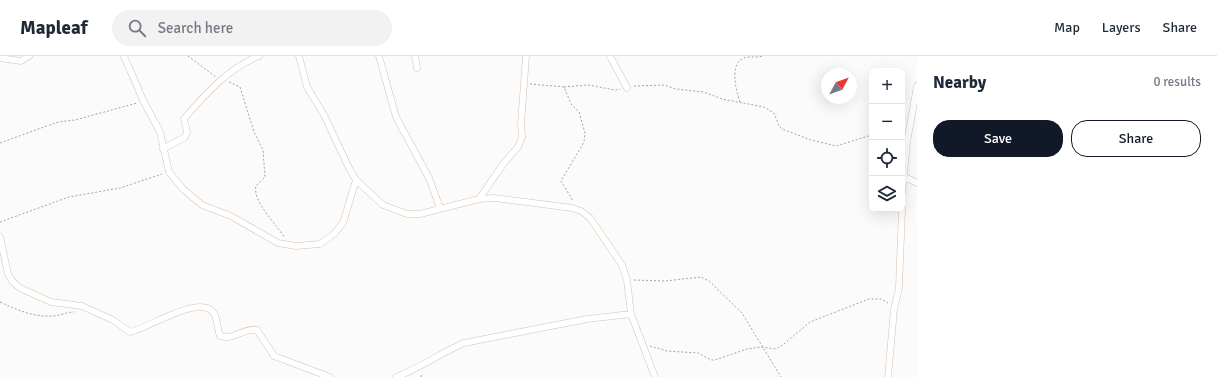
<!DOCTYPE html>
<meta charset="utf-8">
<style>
:root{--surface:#fff;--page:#f2f2f3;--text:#1f2937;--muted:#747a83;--line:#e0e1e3;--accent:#111827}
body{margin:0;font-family:Signika,sans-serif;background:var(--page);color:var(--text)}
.controls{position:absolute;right:12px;top:12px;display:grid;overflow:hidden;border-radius:8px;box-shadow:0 4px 16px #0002}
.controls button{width:36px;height:36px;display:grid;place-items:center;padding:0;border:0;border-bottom:1px solid var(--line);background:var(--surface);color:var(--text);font:20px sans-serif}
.compass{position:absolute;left:821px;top:12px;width:36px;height:36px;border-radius:50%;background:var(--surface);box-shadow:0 4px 16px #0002;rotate:49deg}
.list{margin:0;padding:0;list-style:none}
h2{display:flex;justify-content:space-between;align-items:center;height:52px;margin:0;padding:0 16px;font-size:17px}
h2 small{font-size:13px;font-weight:400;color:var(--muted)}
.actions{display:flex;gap:8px;padding:12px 16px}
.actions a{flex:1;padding:9px 0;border:1px solid var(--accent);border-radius:16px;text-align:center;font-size:14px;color:var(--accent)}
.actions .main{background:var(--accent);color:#fff}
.icon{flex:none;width:22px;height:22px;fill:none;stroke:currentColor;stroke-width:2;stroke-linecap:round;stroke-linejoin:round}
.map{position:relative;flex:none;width:917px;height:321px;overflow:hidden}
header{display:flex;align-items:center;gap:24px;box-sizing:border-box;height:56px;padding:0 20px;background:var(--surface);border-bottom:1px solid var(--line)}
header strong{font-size:19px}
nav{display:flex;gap:22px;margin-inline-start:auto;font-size:14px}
.search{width:280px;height:36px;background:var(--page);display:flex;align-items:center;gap:10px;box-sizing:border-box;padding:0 14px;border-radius:22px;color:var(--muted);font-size:15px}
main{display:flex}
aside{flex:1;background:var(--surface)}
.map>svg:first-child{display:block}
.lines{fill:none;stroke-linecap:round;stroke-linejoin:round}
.street-casing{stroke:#d7c0ae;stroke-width:7}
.path{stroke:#a7a4a1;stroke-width:1;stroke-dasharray:2 2;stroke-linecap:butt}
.street{stroke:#fff;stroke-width:6}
</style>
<header>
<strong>Mapleaf</strong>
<div class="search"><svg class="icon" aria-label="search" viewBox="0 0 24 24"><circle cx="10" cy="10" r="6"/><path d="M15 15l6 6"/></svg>Search here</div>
<nav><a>Map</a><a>Layers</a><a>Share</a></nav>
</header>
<main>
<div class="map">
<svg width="917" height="321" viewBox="0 0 917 321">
<rect width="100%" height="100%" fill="#fbfbfb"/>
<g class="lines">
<defs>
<path id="street" d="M124,0L143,44L160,76L169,116L183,133L202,149L231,160L278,187L296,190L320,188L334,178L343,167L356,124
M299,0L307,31L324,59L349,112L356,124L383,149L407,158H420L479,143L494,142L572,152L581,155L590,162L622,209L627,224L631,258L655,321
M379,0L396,61L429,122L440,152
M415,0L417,12
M610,0L627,32
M0,2L21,5L29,0
M163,93L185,81L187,76L184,63C205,38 229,12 259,0
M903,120L917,127
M902,137L907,86L917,30
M479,143L504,107L518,91L522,81L521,68L526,0
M0,181L8,218L12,225L20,232L51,246L82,250L113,264L130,276C147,273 199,238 213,256C218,263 217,273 220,280C234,285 244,271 257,274L274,300L330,321
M396,321C421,312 440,297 464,287L587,263L631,258
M888,321L894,253L899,232L902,153"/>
</defs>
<use href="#street" class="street-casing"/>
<path class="path" d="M188,0L216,21
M229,26L240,31L254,76L263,94L265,121L256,130C252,145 277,169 285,182
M530,28L564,31L571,48L579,56L585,77L584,86L561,125L573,145
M634,30L664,29L676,33L704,36L722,43L764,51L774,57L779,70L782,73L811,84L836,90L872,79
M564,31L588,29L615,34L620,33
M740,46C736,35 729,7 744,2C749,0 757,2 763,0
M902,59L905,57
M0,87L58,66L75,64L137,47
M0,166L69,141L120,132L162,118
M634,224L665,225L701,221L709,225L742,257L781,321
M0,246C18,254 32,261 52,260C60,260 67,256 74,256
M650,290L667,295L698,297L711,304H715L747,293L761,291L776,293L784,288L810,266L869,243H881L888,247
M421,321L422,317"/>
<use href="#street" class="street"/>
</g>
</svg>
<div class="controls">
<button>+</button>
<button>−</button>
<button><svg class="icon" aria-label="locate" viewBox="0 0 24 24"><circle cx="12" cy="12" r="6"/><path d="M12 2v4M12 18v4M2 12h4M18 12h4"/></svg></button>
<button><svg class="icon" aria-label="layers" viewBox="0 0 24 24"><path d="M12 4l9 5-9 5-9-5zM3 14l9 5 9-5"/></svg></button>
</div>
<svg class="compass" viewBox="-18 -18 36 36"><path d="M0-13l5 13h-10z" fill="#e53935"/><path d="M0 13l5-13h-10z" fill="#747a83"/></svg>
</div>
<aside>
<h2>Nearby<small>0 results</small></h2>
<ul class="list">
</ul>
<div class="actions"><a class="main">Save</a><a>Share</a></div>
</aside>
</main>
